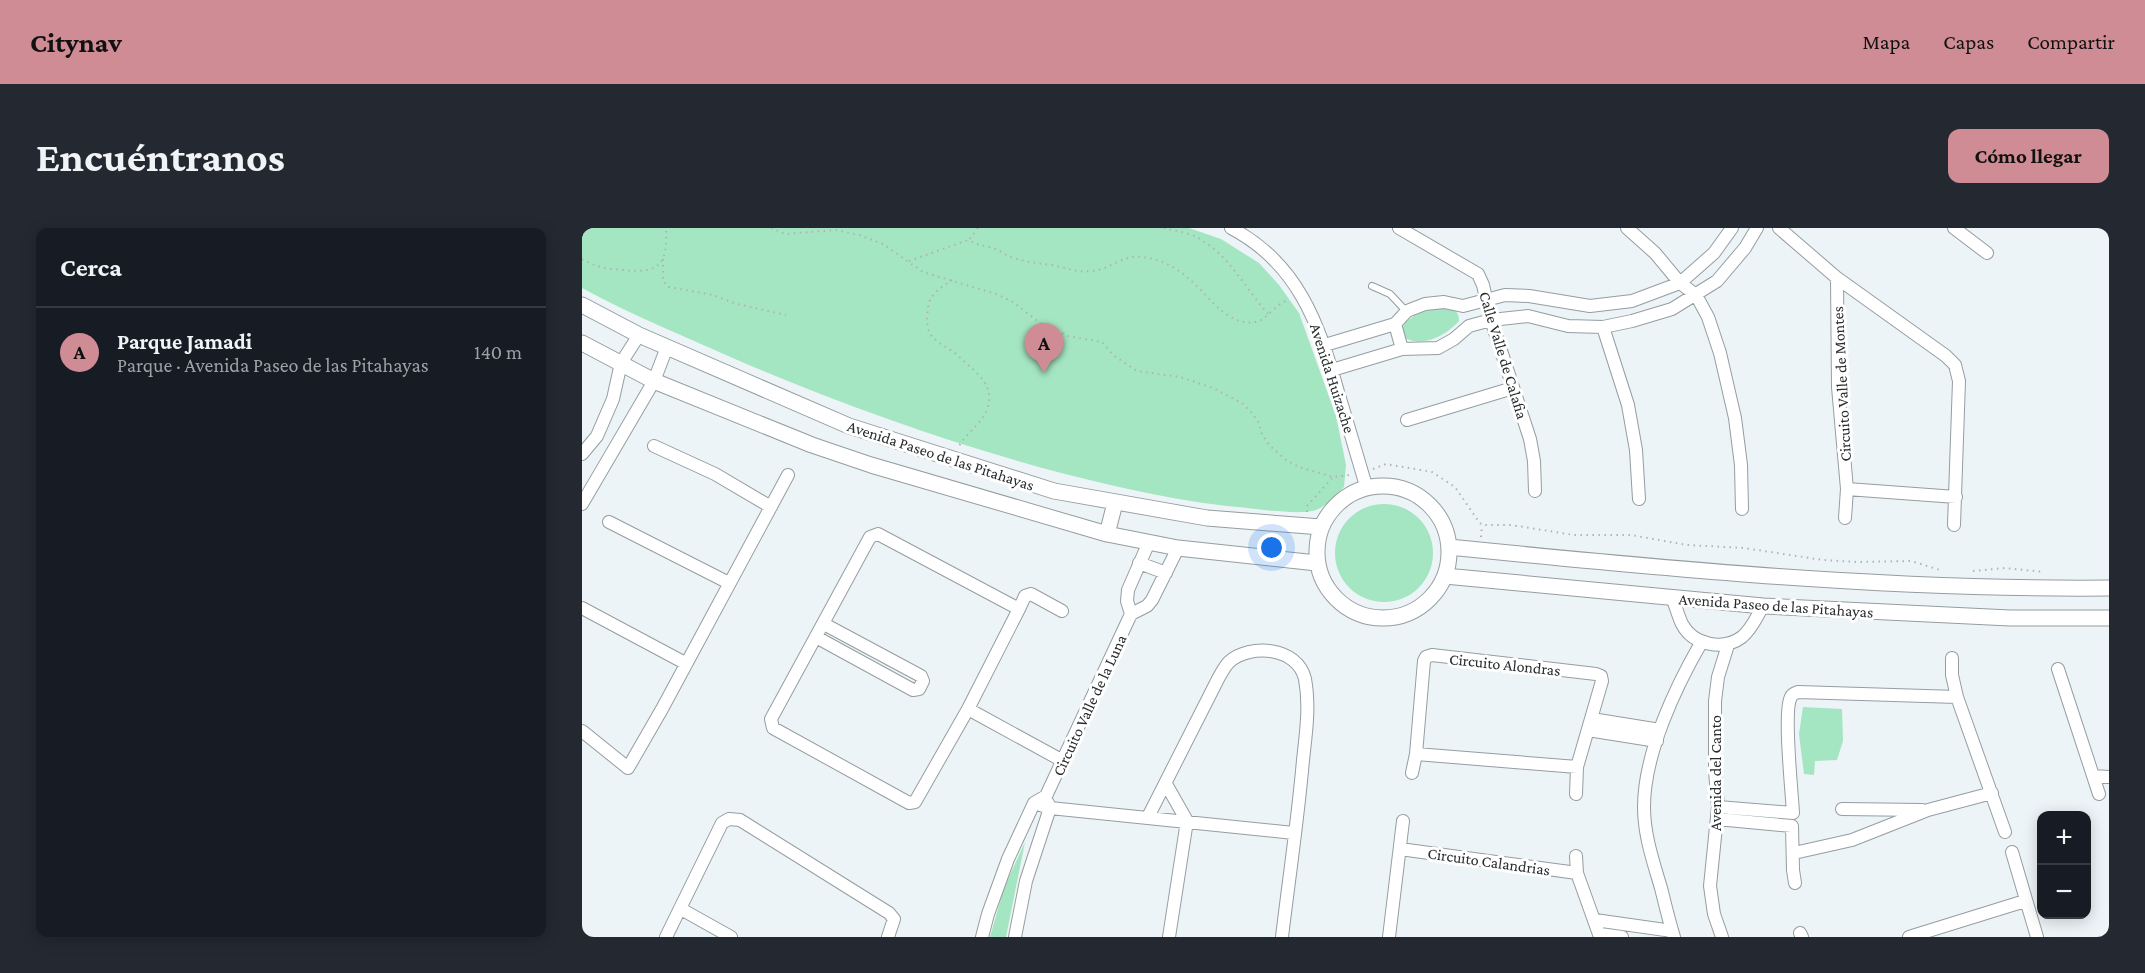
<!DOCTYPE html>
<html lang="es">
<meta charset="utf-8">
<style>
:root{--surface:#171b24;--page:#242831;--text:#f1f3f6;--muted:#9ea1a6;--line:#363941;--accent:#cf8c95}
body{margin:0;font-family:"Crimson Pro",serif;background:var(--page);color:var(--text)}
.controls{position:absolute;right:18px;bottom:18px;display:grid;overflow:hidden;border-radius:12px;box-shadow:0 3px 15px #0003}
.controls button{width:54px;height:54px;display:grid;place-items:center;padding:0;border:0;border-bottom:2px solid var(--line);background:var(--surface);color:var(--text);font:30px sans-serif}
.you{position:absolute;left:690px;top:320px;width:21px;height:21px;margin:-15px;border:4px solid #fff;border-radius:50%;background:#1a73e8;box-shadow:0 0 0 9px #1a73e833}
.badge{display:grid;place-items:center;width:39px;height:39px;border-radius:50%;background:var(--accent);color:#111;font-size:20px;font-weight:700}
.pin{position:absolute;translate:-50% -50px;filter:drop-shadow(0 2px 3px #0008)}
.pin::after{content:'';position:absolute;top:32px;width:21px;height:18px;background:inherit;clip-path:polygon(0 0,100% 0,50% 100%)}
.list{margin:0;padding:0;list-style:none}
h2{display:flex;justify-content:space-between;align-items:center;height:78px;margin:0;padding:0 24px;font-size:26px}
h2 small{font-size:20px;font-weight:400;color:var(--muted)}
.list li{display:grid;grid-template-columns:39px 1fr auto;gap:18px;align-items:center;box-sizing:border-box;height:90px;padding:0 24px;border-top:2px solid var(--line)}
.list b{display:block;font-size:22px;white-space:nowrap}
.list p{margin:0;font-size:20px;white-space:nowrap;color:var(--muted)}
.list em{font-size:20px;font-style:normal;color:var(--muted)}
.map{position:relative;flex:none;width:1527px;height:709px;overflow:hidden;border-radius:12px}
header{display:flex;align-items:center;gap:36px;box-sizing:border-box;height:84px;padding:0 30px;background:var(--accent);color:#111}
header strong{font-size:28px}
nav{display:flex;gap:33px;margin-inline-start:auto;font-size:21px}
.intro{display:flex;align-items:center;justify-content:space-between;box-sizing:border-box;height:144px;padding:0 36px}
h1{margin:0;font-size:42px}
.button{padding:15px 27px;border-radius:12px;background:var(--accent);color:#111;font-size:21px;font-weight:700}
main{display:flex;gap:36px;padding:0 36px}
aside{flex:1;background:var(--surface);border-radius:12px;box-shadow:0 3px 15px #0003}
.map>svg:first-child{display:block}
.green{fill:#a4e5c2}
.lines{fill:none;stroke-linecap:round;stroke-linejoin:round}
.service-casing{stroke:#969da0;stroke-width:8}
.minor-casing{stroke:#969da0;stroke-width:14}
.tertiary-casing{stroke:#969da0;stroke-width:17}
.path{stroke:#adb4b6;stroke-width:2;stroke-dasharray:1.5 4.5;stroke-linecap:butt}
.service{stroke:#fff;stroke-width:6}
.minor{stroke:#fff;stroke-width:12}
.tertiary{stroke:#fff;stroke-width:15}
.labels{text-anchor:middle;stroke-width:6;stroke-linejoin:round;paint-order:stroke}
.street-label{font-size:16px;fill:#292c2d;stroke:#fff}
</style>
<header>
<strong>Citynav</strong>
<nav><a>Mapa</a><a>Capas</a><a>Compartir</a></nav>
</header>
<div class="intro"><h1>Encuéntranos</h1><a class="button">Cómo llegar</a></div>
<main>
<aside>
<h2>Cerca<small></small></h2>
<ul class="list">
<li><span class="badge">A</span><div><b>Parque Jamadi</b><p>Parque · Avenida Paseo de las Pitahayas</p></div><em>140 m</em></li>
</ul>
</aside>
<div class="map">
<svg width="1527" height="709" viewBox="0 0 1527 709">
<rect width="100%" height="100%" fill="#ecf4f7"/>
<path class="green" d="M0,0H607L639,11L677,35L697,57L717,85L754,188L764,237L762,259C754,267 745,278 734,282C721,287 681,282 666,280C604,275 543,261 483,246C370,216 260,177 153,131C102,108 49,87 0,60Z
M868,80C875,84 877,85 877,93C864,107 842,120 823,110L820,100C829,84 851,80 868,80Z
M753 325a49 49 0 1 1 98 0a49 49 0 1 1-98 0Z
M1221,479L1260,481L1261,513L1255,532L1233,533L1232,547L1222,546L1217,506Z
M443,614L424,709H408L422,660Z"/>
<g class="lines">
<defs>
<path id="service" d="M790,58L808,66L824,83"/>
<path id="minor" d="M649,0C716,35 737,96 756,164C766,196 775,228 785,261
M817,0L896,46L901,57L909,92L948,211L952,233L953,263
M1045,0L1073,25L1098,55L1114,67L1126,89L1138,125L1153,190L1159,237L1160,281
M1197,0L1255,50L1364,128L1373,137L1377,153L1372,297
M1372,0L1405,25
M1255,50L1256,159L1265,261L1263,290
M813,96L820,121
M1021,99L1046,177L1054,222L1057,271
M743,117L813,96L825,83L843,76L862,74L881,78L923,67L947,68L1008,78L1050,73L1098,55L1132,25L1150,0
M750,142L820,121L856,120L872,111L887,98L909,92L946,88L986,98L1021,99L1050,93L1090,81L1135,53L1163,20L1175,0
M825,192L931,160
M72,218L133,246L189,279
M0,226L15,208L31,171L39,135L57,107
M1265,261L1374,269
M0,276L72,153L85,119
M27,294L147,355
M557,335L584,345
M1090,370C1094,378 1096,388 1100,396C1111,417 1141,423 1160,409C1170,401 1175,388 1181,378
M0,380L103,435
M437,381L296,306L288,309L189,491L191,500L327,575L333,574L386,481L437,381L443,368L449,366L480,383
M549,386L545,373L546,362L567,314
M234,409L331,462L337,461L341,453L339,448L242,396
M1370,430V447L1375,469L1423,604
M1476,441L1517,566
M386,481L481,533
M1010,491L1078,502
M1006,502L1075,513
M0,503L46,540L80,481L206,247
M834,526L995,539
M830,545L834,526L842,433L844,429L850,427L1014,446L1019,448L1020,453L995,539L994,566
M1511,548L1527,549
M584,556L605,593L587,709
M452,575L468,580L712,605
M1136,579L1211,585C1210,565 1201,482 1209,469C1210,466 1213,465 1216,464L1375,469
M1260,581L1340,582
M566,589L637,449C640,444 643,438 647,434C668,415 716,419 723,451C728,478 724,505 721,532C716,591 707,650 700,709
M1135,591L1210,598L1211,642L1213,655
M818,621L995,645
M1430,624L1455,709
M1212,625L1270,612L1346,582L1410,565
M994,628L995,645L1018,709
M99,681L149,709
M1013,692L1090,703
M1218,705L1220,709
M1018,706L1040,709
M84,709L140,595L147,591L158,592L307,685L312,691L306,709
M400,709L406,686L426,631L452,575L464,568L549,386L565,378L570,372L596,320
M433,709L444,653L468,580L466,575
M807,709L821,593
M1092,709C1087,693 1083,676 1079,660C1071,633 1062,607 1062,579C1062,526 1093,460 1119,415
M1140,709L1132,686L1128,658L1136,579L1133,543V473L1136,449L1146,417
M1327,709L1443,673"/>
<path id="tertiary" d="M0,77L57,107L267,198L472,263L625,290L739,299
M0,115L72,153L230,217L289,237L525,306L596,320L735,335
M735 324a66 66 0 1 1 132 0a66 66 0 1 1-132 0Z
M525,306L533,275
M867,319C1086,341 1306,362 1527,360
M863,348L1181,378L1428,390H1527"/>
</defs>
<use href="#service" class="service-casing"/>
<use href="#minor" class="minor-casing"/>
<use href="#tertiary" class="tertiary-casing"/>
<path class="path" d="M189,0L203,6L255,2L277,7L301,16L341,44L414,66L431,74L458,95L486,108L520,114L531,127L555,143L598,149L631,160L660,175L669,184L676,193L679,204L687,217L704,232L717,239L751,249L768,247
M396,0L387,12C394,17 400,17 408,19C415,21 422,26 429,29C442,34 455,35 469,37C483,39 495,45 509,43C528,42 541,26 561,29C577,31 594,39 606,50C626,66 646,102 677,93C685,90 694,76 706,72
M582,0C592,3 605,4 614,9C646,25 663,60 686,86
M0,31C13,39 26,41 41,42C77,46 86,37 84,0
M81,31V53L87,59L131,67L155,76L204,87
M327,33L386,12
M370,52C363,57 354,62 349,70C346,75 346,82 345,88C344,110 355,113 370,123C375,126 379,131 384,135C398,148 413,159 405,181C400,196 385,204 377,218
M791,241L804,236L850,244L873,259L897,294L900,297H929L992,307H1049L1105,317L1162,320L1241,332L1275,334L1329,333L1358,342
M725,284V278L751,249
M899,309L900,297
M1391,343L1423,340L1462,344"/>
<use href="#service" class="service"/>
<use href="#minor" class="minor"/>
<use href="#tertiary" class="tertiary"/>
</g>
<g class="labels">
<g class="street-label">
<text transform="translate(922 127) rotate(73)" y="6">Calle Valle de Calafia</text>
<text transform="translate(751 150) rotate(72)" y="6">Avenida Huizache</text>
<text transform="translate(1259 156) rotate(-93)" y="6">Circuito Valle de Montes</text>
<text transform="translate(359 227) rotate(18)" y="6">Avenida Paseo de las Pitahayas</text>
<text transform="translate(1194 377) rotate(4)" y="6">Avenida Paseo de las Pitahayas</text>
<text transform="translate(923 436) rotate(6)" y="6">Circuito Alondras</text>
<text transform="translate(507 477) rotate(-65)" y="6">Circuito Valle de la Luna</text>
<text transform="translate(1133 545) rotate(-90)" y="6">Avenida del Canto</text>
<text transform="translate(907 633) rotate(8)" y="6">Circuito Calandrias</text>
</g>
</g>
</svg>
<div class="controls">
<button>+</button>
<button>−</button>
</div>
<div class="you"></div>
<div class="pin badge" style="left:462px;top:145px">A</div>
</div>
</main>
